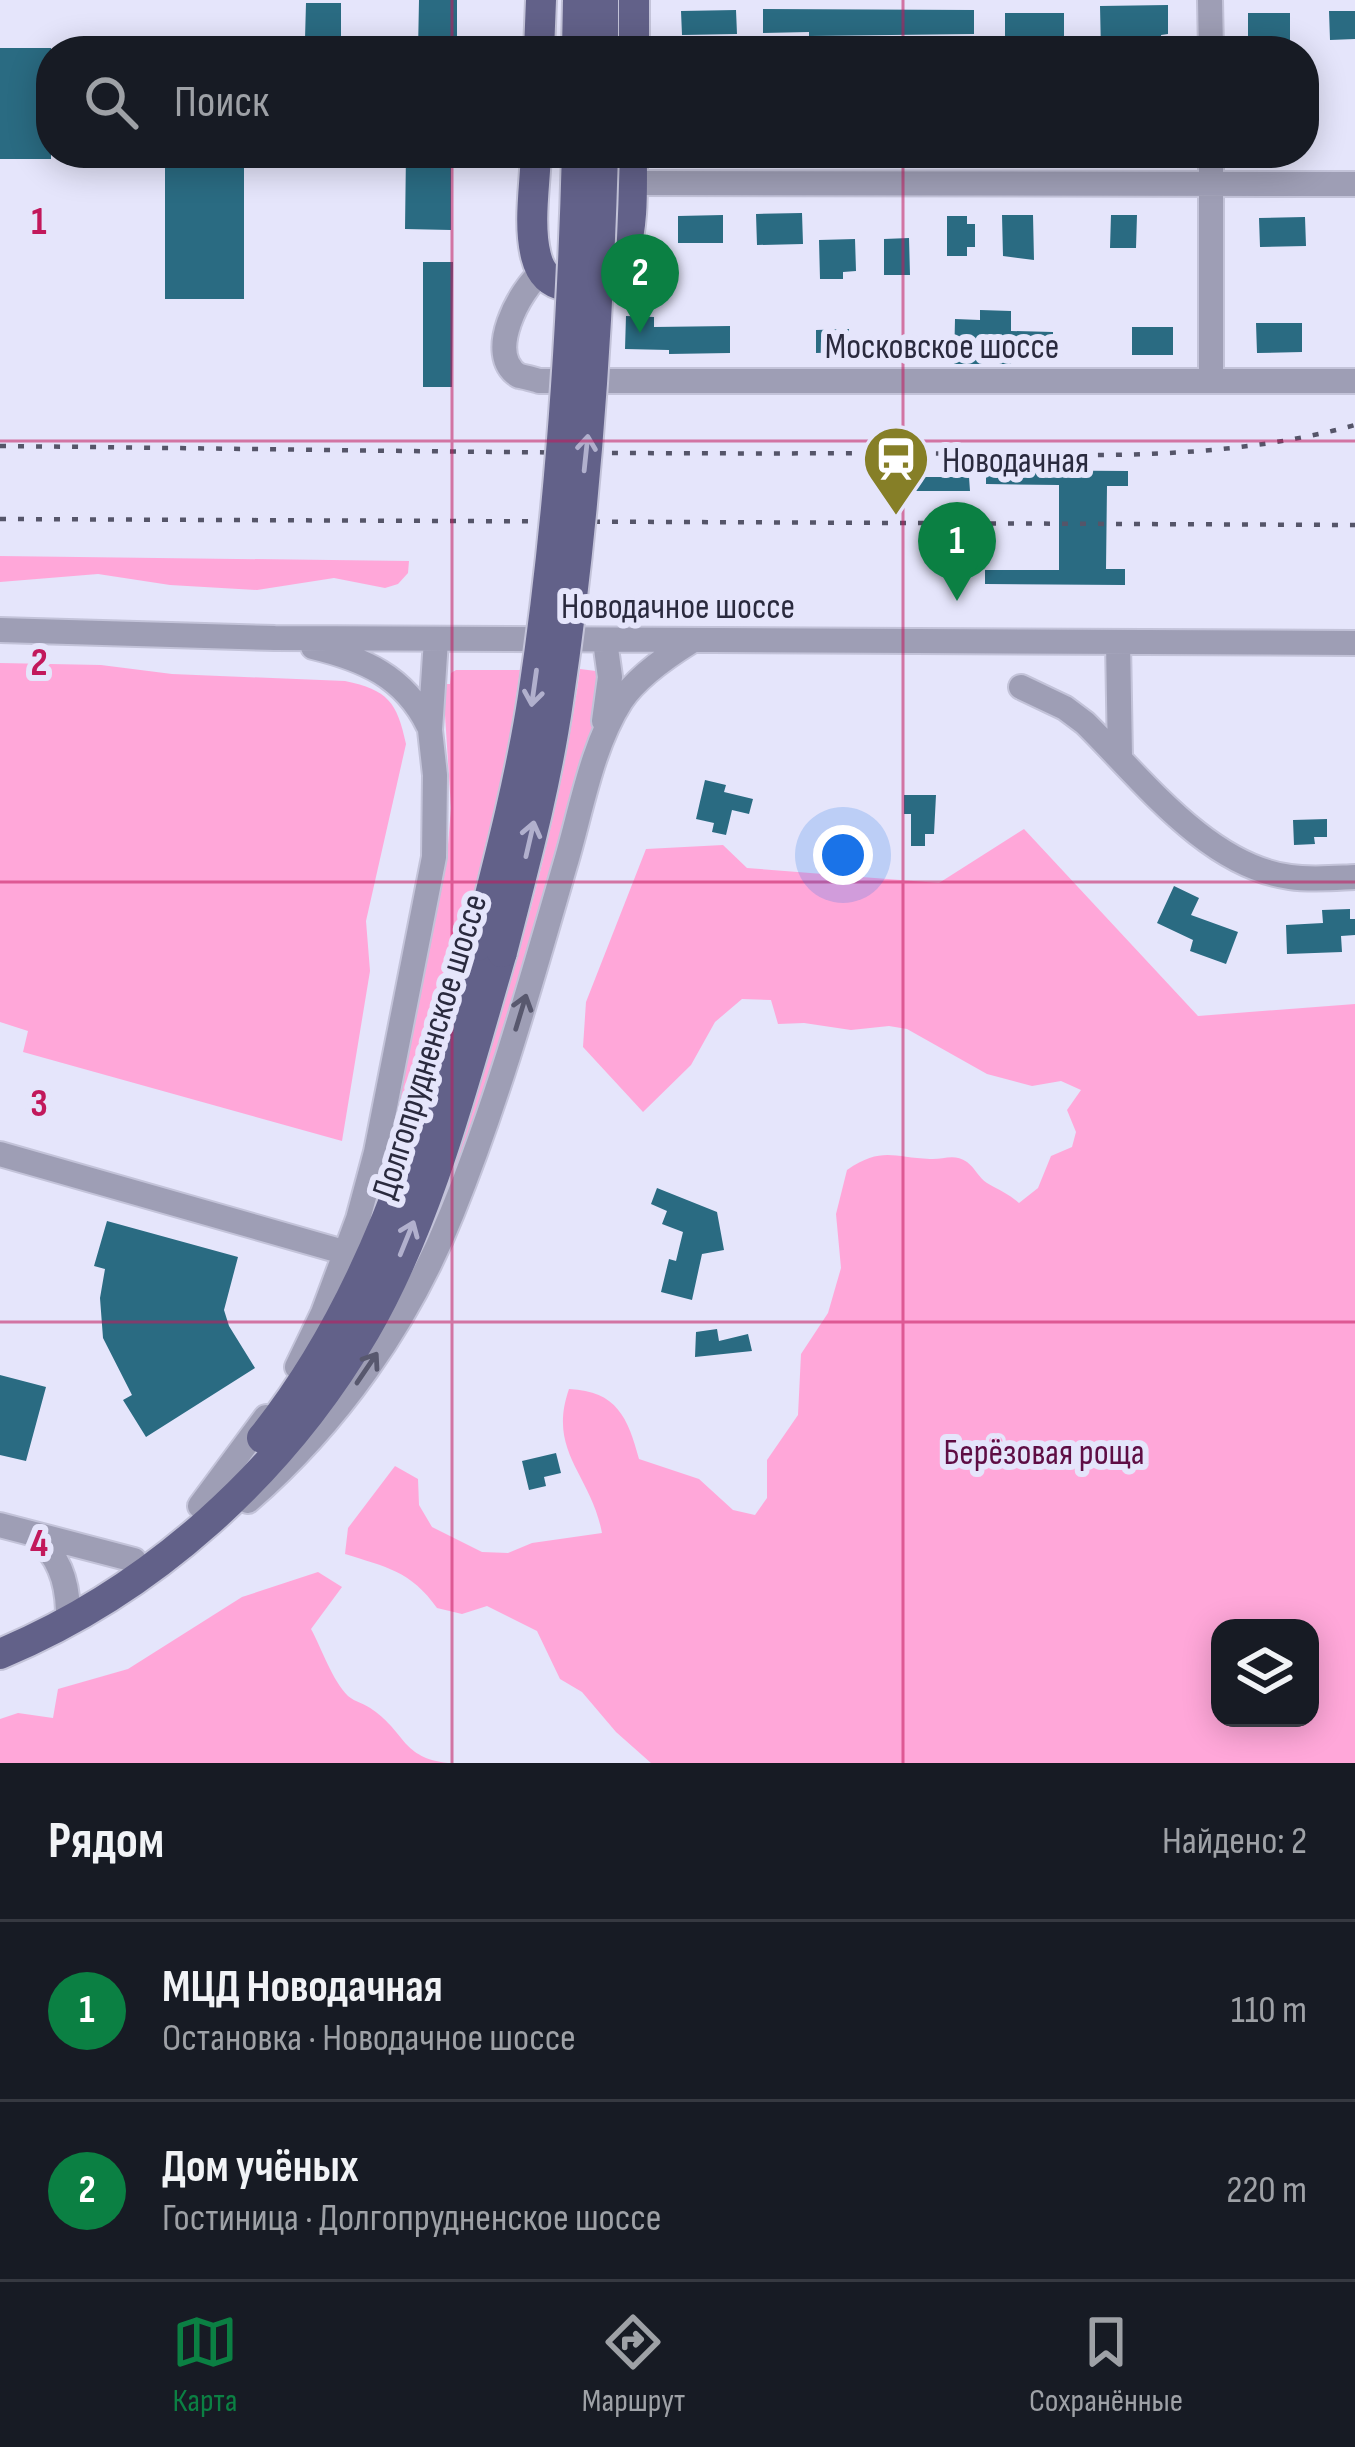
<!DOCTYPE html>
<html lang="ru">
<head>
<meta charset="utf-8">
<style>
  :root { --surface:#171b24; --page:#20242c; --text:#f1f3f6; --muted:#9ea1a6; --line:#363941; --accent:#0b8043 }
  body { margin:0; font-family:"Sofia Sans Condensed",sans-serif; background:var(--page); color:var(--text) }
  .controls { position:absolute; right:36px; bottom:36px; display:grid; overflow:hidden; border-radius:24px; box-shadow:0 6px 30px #0003 }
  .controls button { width:108px; height:108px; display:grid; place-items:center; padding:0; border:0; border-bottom:3px solid var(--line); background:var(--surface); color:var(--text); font:60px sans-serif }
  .you { position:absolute; left:843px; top:855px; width:42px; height:42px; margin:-30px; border:9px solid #fff; border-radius:50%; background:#1a73e8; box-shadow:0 0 0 18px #1a73e833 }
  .badge { display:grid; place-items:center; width:78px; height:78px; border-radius:50%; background:var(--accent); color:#fff; font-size:39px; font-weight:700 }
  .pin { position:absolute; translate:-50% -99px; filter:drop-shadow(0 3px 6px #0008) }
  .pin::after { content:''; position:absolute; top:63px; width:42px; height:36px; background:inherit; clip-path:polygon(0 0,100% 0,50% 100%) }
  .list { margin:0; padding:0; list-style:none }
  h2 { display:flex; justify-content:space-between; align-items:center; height:156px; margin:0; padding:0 48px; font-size:51px }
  h2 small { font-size:39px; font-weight:400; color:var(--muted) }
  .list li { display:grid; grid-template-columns:78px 1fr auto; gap:36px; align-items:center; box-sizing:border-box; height:180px; padding:0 48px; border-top:3px solid var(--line) }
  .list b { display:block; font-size:45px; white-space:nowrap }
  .list p { margin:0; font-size:39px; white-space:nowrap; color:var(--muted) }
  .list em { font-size:39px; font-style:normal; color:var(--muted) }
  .icon { flex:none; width:66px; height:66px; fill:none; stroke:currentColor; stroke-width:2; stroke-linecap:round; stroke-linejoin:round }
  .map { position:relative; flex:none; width:1355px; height:1763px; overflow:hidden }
  .search { position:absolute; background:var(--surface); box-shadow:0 6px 30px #0003; left:36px; right:36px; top:36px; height:132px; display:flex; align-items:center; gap:30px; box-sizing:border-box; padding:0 42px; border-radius:48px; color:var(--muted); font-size:45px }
  .sheet { height:516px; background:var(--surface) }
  nav { display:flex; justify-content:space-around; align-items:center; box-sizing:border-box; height:168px; border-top:3px solid var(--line); background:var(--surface); font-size:33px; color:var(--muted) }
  nav a { display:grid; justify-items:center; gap:6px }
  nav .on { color:var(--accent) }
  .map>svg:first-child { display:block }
  .green { fill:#ffa7d9; fill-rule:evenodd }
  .building { fill:#2a6b82 }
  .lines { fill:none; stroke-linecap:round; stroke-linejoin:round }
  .minor-casing { stroke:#c3c3d9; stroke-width:28 }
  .major-casing { stroke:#c3c3d9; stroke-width:34 }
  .minor { stroke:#9e9eb5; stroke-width:24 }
  .major { stroke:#626189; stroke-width:30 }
  .rail { stroke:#555569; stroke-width:4.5; stroke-dasharray:6 12; stroke-linecap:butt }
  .major-bridge-casing { stroke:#c3c3d9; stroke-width:34; stroke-linecap:butt }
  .major-bridge { stroke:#626189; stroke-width:30 }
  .oneway { stroke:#b1b0cd }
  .oneway2 { stroke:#58586e }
  .grid { fill:none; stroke:#c2185b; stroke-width:3; stroke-opacity:0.55 }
  .labels { text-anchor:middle; stroke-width:12; stroke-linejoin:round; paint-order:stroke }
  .street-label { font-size:36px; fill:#2a2a3e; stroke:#e5e5fb }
  .poi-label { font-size:36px; fill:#2a2a3e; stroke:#e5e5fb; text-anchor:start }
  .park-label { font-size:36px; fill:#5e0d44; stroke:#e5e5fb }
  .grid-label { font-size:39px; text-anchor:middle; font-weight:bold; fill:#c2185b; stroke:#e5e5fb; stroke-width:12; stroke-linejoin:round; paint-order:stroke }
</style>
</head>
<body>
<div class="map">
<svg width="1355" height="1763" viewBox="0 0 1355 1763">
  <rect width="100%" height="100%" fill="#e5e5fb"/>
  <path class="green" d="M0,556L409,561L408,573L398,584L385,588L334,578L257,590L170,585L98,574L0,582Z
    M0,663L101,665L172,674L345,681C388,690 397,702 406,744L366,921L370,971L342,1141L23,1052L28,1031L0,1022Z
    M580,669L596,671L603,704L491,1081L452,1186L447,1184C502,1016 556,844 580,669Z
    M456,670H520C497,844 442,1010 386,1176H382L448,845L451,808L443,684H450L451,673Z
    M1024,829L1198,1016L1355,1004V1763H651L616,1732L582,1692L560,1679L537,1631L487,1606L462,1614L437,1608C411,1571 386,1567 345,1554L348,1528L395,1466L418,1479L419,1505L432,1527L482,1552L508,1553L532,1543L602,1533C591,1474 547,1452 569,1389C617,1391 628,1418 639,1459L699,1479L733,1510L755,1515L767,1498V1460L798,1415L801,1354L828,1313L841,1268L836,1214L847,1170C883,1146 893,1158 930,1159C943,1160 954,1153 967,1162C975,1168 979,1178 987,1183C999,1190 1009,1194 1019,1203L1038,1188L1051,1156L1072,1147L1076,1132L1067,1110L1081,1090L1061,1081L1032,1086L987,1074L907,1029L889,1026L851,1030L804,1023L778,1024L771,1000L742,999L715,1022L691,1065L643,1112L583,1047L586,1002L646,849L723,845L747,868L939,883ZM1220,1628H1310V1718H1220Z
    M318,1572L342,1587L311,1629C322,1649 332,1680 348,1696C355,1702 366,1704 373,1710C405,1732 402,1758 448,1763H0V1719L18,1713L53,1718L58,1689L128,1669L242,1597Z"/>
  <path class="building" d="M419,0H457V51H418Z
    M306,3H341V40L305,39Z
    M1168,5V34L1161,35L1162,51H1101L1100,6Z
    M763,9L974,10V34L809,36V32L763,33Z
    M736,10L737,34L682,35L681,11Z
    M1329,11H1355V39L1330,40Z
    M1005,13H1064V38H1005Z
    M1248,13H1290V42H1248Z
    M0,48H51V159H0Z
    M165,153H244V299H165Z
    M406,153H451V230L405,229Z
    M802,213L803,244L757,245L756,214Z
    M723,215V243H678V216Z
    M1002,215H1033L1034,260L1003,256Z
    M1111,215H1137L1136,248H1110Z
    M947,216H967V224H975V247H967V256H947Z
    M1305,217L1306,246L1260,247L1259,218Z
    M909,238L910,275H884V239Z
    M855,239L856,271L843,272V279H820L819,240Z
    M423,262H453L452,387H423Z
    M980,310L1011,311V331L1053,332V354H1012L1011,364H954L955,319L980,320Z
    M626,316L654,317V327L730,326V353L669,354V350L625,349Z
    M1256,323H1302V352L1257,353Z
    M1132,327H1173V355H1132Z
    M849,329V352L816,353V330Z
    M986,470L1128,471V486H1107L1106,569H1125V585L985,584V570H1059V485L986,484Z
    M911,477H969L970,491H911Z
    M705,780L726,785L724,792L753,799L749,814L732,810L726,835L712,832L714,823L696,819Z
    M904,795H936L934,834H925V846H911V814H904Z
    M1327,819V837H1314L1315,844L1294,845L1293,820Z
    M1174,886L1199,898L1191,915L1238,932L1226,964L1190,951L1193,940L1157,923Z
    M1350,909V919H1355V935L1341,936L1342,952L1287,954L1286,925L1323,923L1322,910Z
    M657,1188L717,1212L724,1250L702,1254L692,1300L661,1292L669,1259L676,1261L683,1232L662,1224L667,1211L651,1204Z
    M107,1221L238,1257L224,1310L229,1326L255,1368L146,1437L123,1400L132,1395L103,1338L100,1298L105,1269L94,1266Z
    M717,1329L719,1341L748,1334L752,1351L695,1357L696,1332Z
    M0,1375L46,1387L26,1461L0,1455Z
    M556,1453L561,1473L544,1477L546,1486L529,1490L522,1461Z"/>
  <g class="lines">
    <g class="minor-casing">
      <path id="minor" d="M1210,0L1211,51
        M1211,153V381
        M631,183L1355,184
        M542,272C520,289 484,355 519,376C521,376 537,380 539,381H1355
        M0,630L275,638L1355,643
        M1118,642L1120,757
        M313,647C363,659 404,676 428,725
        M1021,687L1065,708L1085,723C1141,778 1207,866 1290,877C1311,880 1333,878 1355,877
        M604,721L610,677L605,641
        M0,1154L347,1253
        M297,1367L323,1313L358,1219L376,1152L434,857L435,775L430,730L436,640
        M248,1501C337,1424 408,1323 452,1213C498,1100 531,982 565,865C581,812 591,748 621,701C637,677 666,657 690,642
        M200,1506L266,1417
        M0,1525L134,1560
        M35,1535C58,1556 67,1579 68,1610"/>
    </g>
    <g class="major-casing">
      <path id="major" d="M603,0V51
        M539,51L541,0
        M577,51L578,0
        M634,51V0
        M536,153C535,185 528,224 536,256C540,272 549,283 566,286C641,300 631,202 632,153
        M262,1438C377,1295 425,1118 477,946
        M0,1654C151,1591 282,1473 365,1331C430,1219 465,1077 502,952"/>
    </g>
    <use href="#minor" class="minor"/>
    <use href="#major" class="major"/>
    <path class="rail" d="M0,446C295,449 589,455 884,453C1039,453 1204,467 1355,425
      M0,519L1355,525"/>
    <g class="major-bridge-casing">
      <path id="major-bridge" d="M477,946C498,864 520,781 533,697C560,518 572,335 577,153
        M502,952C523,870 546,786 558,702C585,520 598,336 603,153"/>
    </g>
    <use href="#major-bridge" class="major-bridge"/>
  </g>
  <defs><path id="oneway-shaft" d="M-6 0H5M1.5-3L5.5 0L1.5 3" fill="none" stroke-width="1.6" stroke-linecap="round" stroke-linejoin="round" transform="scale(3)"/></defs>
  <g class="oneway">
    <use href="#oneway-shaft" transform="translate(586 453) rotate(-84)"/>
    <use href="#oneway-shaft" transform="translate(534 688) rotate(98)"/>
    <use href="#oneway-shaft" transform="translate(530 839) rotate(-77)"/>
    <use href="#oneway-shaft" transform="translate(407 1238) rotate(-68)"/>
  </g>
  <g class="oneway2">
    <use href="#oneway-shaft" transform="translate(521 1012) rotate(-73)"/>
    <use href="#oneway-shaft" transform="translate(367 1368) rotate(-56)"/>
  </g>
  <path class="grid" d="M452,0V51M903,0V51M452,153V1763M903,153V1763M0,441H1355M0,882H1355M0,1322H1355"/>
  <defs>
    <g id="station-pin" transform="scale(3.45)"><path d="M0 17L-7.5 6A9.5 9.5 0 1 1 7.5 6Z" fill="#867f27" stroke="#e5e5fb"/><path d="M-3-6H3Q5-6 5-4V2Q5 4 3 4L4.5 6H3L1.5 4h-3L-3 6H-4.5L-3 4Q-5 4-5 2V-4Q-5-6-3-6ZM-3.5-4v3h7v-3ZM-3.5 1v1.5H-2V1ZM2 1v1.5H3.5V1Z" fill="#fff"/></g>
  </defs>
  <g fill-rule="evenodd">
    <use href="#station-pin" x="896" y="459"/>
  </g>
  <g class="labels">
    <g class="street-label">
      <text x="942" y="358">Московское шоссе</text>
      <text x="678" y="618">Новодачное шоссе</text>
      <text transform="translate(428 1046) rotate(-73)" y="13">Долгопрудненское шоссе</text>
    </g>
    <g class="poi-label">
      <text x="942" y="472">Новодачная</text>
    </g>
    <g class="park-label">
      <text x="1044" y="1464">Берёзовая роща</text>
    </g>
  </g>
  <g class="grid-label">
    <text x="39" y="234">1</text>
    <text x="39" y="675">2</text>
    <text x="39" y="1116">3</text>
    <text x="39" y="1556">4</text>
  </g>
</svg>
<div class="controls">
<button><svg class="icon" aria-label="layers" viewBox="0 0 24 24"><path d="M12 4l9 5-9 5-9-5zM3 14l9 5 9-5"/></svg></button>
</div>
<div class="you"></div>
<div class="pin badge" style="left:957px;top:601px">1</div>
<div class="pin badge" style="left:640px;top:333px">2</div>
<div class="search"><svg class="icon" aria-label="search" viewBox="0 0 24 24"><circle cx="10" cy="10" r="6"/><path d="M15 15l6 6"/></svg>Поиск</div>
</div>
<section class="sheet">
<h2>Рядом<small>Найдено: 2</small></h2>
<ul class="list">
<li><span class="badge">1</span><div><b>МЦД Новодачная</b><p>Остановка · Новодачное шоссе</p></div><em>110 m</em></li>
<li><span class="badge">2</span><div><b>Дом учёных</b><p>Гостиница · Долгопрудненское шоссе</p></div><em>220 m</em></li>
</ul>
</section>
<nav>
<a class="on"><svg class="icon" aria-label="map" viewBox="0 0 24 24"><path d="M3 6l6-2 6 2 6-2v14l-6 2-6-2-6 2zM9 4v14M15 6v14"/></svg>Карта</a>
<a><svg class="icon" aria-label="directions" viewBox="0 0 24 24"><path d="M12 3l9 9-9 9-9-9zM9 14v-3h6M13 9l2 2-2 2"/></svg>Маршрут</a>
<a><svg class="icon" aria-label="saved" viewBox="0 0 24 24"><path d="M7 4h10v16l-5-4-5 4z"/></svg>Сохранённые</a>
</nav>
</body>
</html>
